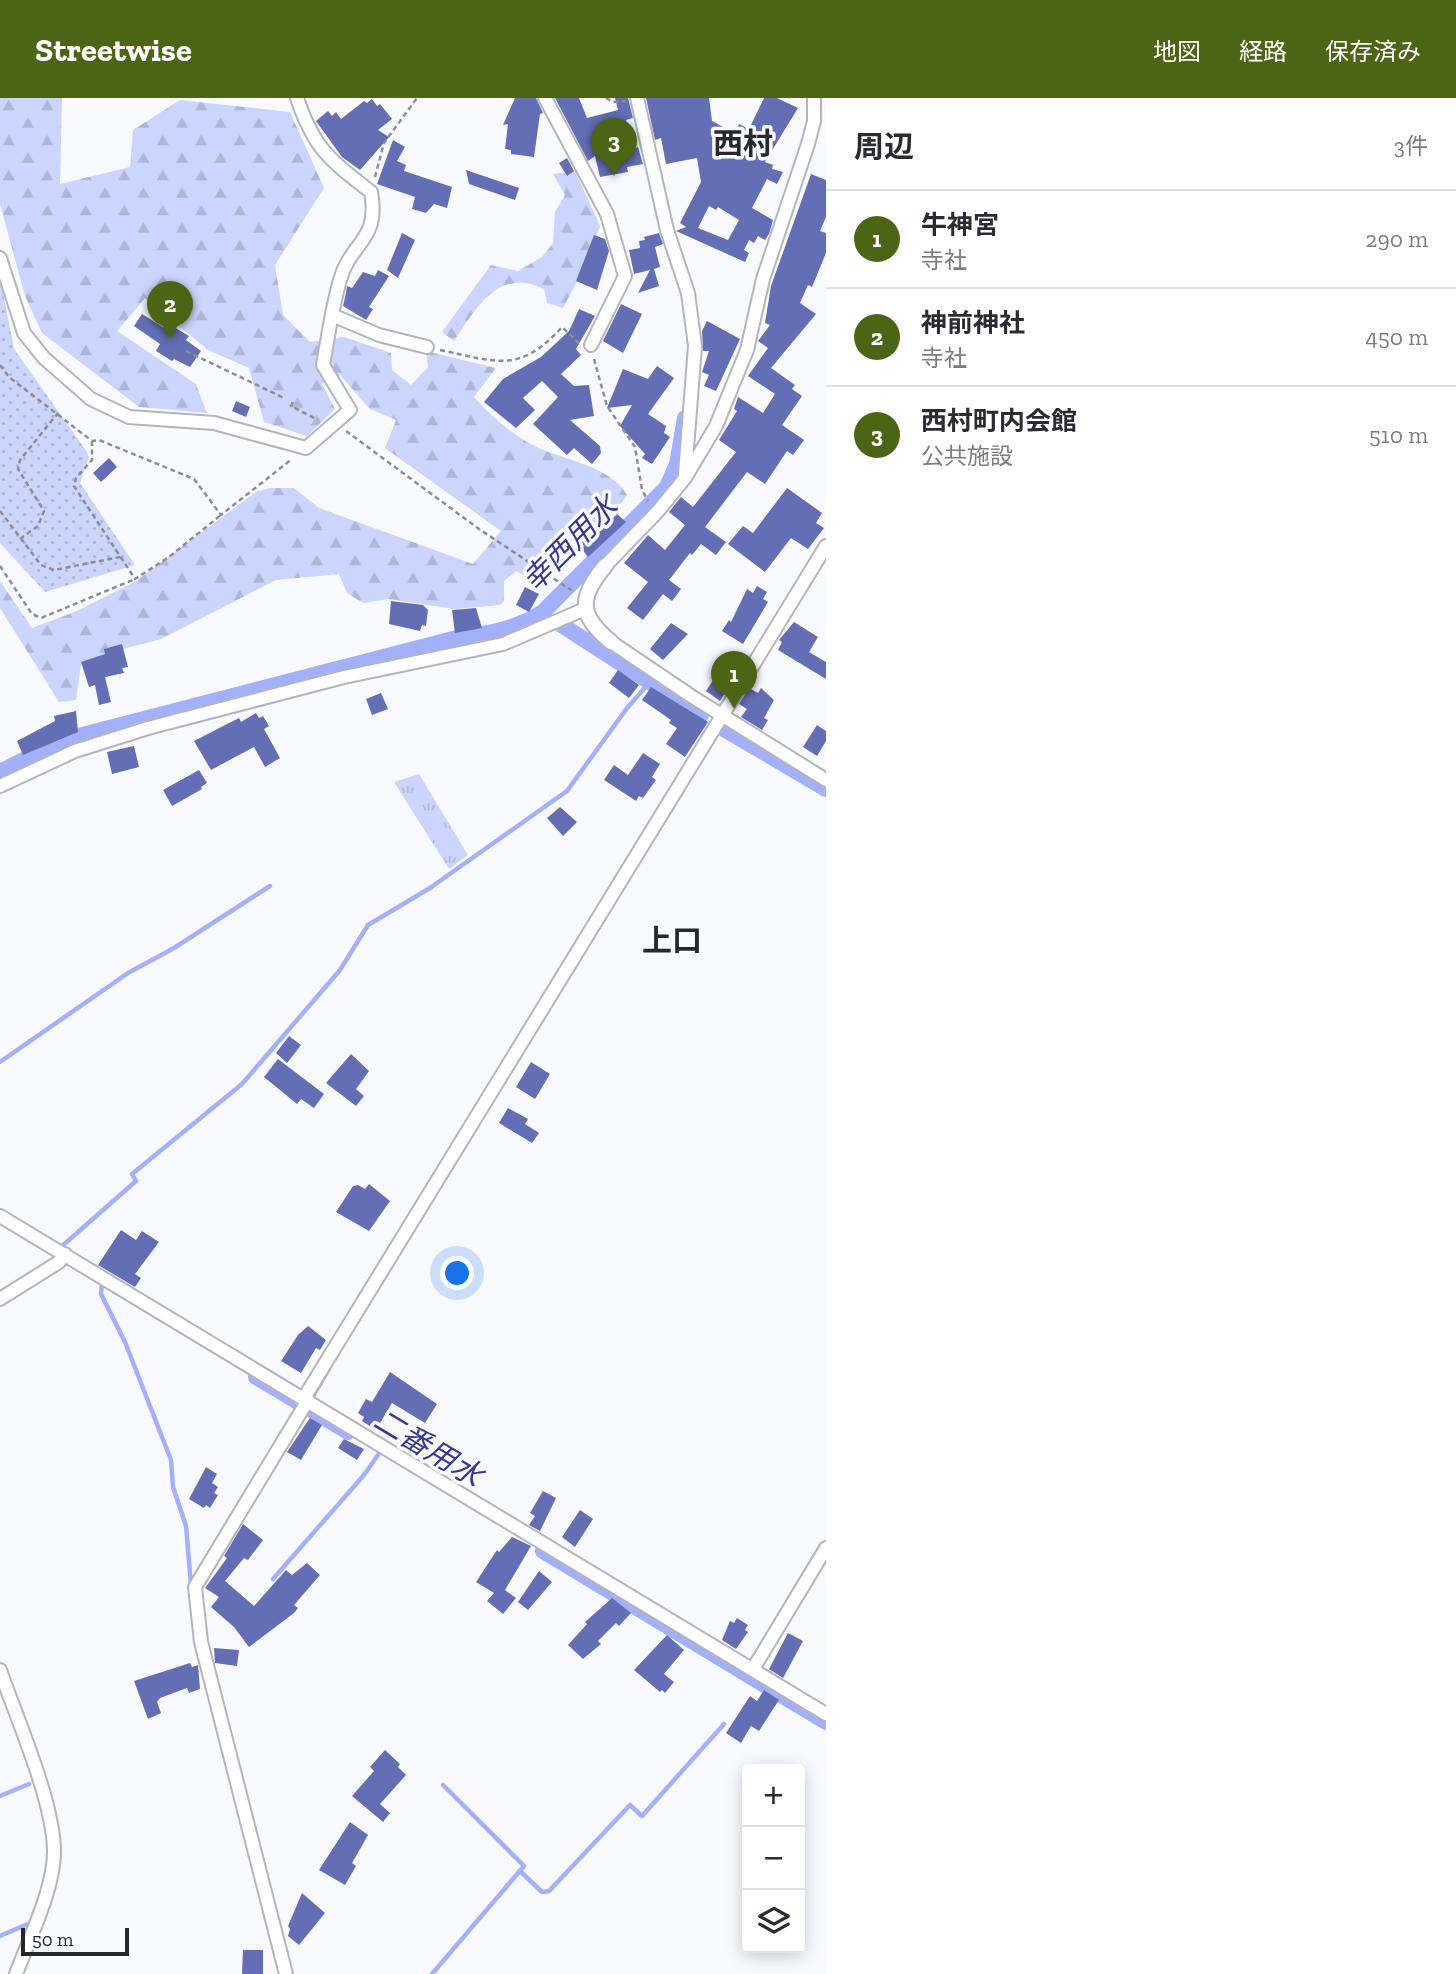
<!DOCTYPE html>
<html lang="ja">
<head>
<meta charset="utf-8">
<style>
  :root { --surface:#fff; --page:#f2f2f3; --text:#2b2b33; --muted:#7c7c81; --line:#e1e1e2; --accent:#4c6514 }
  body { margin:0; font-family:"Zilla Slab","Noto Sans JP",serif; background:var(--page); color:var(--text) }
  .controls { position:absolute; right:21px; bottom:21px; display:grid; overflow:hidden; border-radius:7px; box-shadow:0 4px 18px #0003 }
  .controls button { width:63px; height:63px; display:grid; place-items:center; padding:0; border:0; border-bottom:2px solid var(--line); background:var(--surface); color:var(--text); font:35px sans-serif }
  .scale { position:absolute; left:21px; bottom:18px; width:108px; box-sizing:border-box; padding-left:7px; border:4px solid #27272a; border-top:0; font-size:19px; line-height:24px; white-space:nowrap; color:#27272a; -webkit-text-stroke:5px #f9faff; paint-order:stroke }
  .you { position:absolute; left:458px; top:1176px; width:24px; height:24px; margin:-18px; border:5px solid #fff; border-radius:50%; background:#1a73e8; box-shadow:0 0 0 10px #1a73e833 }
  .badge { display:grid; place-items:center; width:46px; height:46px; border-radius:50%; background:var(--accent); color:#fff; font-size:23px; font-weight:700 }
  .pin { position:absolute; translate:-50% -58px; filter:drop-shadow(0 2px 4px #0008) }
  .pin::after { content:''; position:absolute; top:37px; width:24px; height:21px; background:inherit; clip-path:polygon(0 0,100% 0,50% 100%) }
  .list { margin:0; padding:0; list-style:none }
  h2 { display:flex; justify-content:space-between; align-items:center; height:91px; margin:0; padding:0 28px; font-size:30px }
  h2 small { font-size:23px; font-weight:400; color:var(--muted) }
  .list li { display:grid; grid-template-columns:46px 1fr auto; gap:21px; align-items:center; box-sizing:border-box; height:98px; padding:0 28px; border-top:2px solid var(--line) }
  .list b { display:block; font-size:26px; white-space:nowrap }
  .list p { margin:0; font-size:23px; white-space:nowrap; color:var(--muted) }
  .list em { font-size:23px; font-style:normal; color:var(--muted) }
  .icon { flex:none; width:38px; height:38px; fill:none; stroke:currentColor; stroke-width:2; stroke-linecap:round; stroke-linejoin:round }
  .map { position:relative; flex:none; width:826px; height:1876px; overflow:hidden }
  header { display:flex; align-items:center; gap:42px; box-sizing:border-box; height:98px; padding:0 35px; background:var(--accent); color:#fff }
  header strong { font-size:33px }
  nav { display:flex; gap:38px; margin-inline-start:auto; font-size:24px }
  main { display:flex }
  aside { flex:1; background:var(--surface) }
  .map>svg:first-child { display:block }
  .grass { fill:url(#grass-tufts) }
  .forest { fill:url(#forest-firs) }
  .park { fill:url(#park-dots) }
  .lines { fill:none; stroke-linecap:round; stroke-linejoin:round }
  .stream { stroke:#a3b1fd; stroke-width:4.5 }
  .canal { stroke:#a3b1fd; stroke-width:16 }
  .building { fill:#636eb4; fill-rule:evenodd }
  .minor-casing { stroke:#b4b5bb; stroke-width:16 }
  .tertiary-casing { stroke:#b4b5bb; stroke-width:18 }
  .path { stroke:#8e8e92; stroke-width:2.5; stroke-dasharray:5 3.5; stroke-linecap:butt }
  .minor { stroke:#fff; stroke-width:12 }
  .tertiary { stroke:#fff; stroke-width:14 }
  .labels { text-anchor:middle; stroke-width:7; stroke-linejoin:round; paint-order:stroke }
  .neighbourhood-label { font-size:30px; font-weight:bold; fill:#28292e; stroke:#f9faff }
  .water-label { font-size:30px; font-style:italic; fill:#353a90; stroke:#f9faff }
</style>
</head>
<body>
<header>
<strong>Streetwise</strong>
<nav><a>地図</a><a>経路</a><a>保存済み</a></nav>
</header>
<main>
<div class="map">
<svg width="826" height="1876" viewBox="0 0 826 1876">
  <defs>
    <pattern id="grass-tufts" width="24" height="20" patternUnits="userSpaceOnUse" patternTransform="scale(1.75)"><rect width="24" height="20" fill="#ccd5fd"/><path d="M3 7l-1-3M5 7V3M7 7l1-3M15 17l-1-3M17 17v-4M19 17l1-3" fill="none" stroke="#afb7d9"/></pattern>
    <pattern id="forest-firs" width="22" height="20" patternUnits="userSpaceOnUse" patternTransform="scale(1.75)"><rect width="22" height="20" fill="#ccd5fd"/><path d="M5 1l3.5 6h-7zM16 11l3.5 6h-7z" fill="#afb7d9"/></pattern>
    <pattern id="park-dots" width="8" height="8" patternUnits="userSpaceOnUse" patternTransform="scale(1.75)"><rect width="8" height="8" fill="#ccd5fd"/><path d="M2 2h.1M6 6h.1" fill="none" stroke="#afb7d9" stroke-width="1.8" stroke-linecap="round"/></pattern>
  </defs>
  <rect width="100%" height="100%" fill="#f9faff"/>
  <path class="grass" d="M419,676L468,757L449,771L394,684Z"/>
  <path class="forest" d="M0,0H62L60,86L130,69L133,32L180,2L290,14L324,90L275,167L283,217L310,244L344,239L391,255L392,272L411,287L428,269L426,253L496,270L474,299C489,316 507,332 527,344C557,362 609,365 627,397C615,417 588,438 568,450C556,457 542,458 533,468L547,482L542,487L516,473L504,483V503L500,507L454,511L389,501L363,505L347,495L339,476L276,482L161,541L108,555L81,567L76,602L59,604L0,510V483L32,530L77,513L136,483L256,394L270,390H294L319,410L473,466L501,433L385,350L396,322L370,311L340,277L322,286L335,311L307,338L264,324L249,270L208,252L145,200L117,233L196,286L207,315L139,309L42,235L25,198L0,106Z
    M575,73L600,128L581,176L563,210L547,205L544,191C497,169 477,210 454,243L442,234L491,167L518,173L542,159L553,145L555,114L565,97L553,76Z"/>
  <path class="park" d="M0,179L14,251L85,351L89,359L80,385L135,467L45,494L0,445Z"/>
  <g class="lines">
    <path class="stream" d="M0,964L128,875L174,850L270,788
      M61,1149L136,1083L132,1076L242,986L340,872L368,827L430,790L567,693L627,610L650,584
      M102,1185L101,1196L125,1244L171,1362L173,1389L186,1428L195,1534
      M313,1298L330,1269
      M273,1481L364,1377L380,1354
      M0,1698L29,1686
      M521,1774L542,1794L549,1793L630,1707L642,1718L724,1626
      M0,1838L28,1826
      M432,1876L524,1768L443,1687"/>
    <path class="canal" d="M557,524L701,617
      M719,628L826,691
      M0,674L63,642L457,540C489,535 515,532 543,514L667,389L677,366L685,320
      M256,1279L348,1334
      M543,1453L826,1624"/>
  </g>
  <path class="building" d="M515,0H536L543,15L540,16L534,59L511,56V52L505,51L508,26L503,27Z
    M555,0H579L587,20L618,12L615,0H628L633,20L626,22L632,51L638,49L643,66L627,69L628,74L600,79L595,58L588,63Z
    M646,0H709L712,23L735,35L739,26L749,31L764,0H777L798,10L765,64L773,67L772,71L783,74L777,86L767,81L752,110L773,122L769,136L765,142L758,138L754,145L749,142L744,152L749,155L745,164L676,133L686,129L680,125L701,84L697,60L666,66L661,40L655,42ZM709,108L716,112L718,109L739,122L728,142L698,130Z
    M372,1L377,8L380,6L392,21L378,32L389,39L360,72L342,59L316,23L328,13L332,18L336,14L341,21L364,3L367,5Z
    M393,42L405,49L397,63L406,67L404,73L452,89L447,110L434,106L426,115L412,111L415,99L377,86Z
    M567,60L574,73L567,78L559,65Z
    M466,72L519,90L515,102L469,86Z
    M811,76L826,82V119L820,133L826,135V155L812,189L808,187L800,205L816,216L771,270L795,287L792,291L802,298L782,327L804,342L793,357L787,353L765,386L747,374L705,429L726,444L716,457L701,446L692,457L690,455L669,482L681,491L672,503L663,496L643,522L627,510L648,484L624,465L648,437L665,452L685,427L669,414L681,399L693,409L736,354L719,342L737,313L734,311L738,299L763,315L775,296L748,278L768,250L758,243L770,227L765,225L771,188Z
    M402,135L415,142L398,180L387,172Z
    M659,135L663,146L655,149L660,169L654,171L659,188L638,195L650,172L634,176L629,152L640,150L639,143L645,142L644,139Z
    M594,137L605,141L609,153L597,192L576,183Z
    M378,172L389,178L369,209L373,211L366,222L343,208L346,195L347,188L352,190L363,174L375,178Z
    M621,206L642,216L623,255L603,243Z
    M579,211L595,218L576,251L581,257L561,276L574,288L589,287L594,318L570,322L600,348L601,355L592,366L574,350L567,357L533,326L558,299L542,283L523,300L535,312L516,330L484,304L503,281L541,259L569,233Z
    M142,216L169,233L172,228L189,238L186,242L201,253L190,269L174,261L172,263L156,253L160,246L134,228Z
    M707,223L740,241L716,293L704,288L709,277L702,274L709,253H703L702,233Z
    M657,268L674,280L648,316L666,328L664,335L670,339L652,366L642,360L645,356L620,328L632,307L607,310L623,271L648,281Z
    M236,303L250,309L246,319L232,313Z
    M109,360L117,369L101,384L93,375Z
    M787,390L822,415L816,425L824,430L808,451L791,440L765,474L728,446L743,428L753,435Z
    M617,416L626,424L588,459L578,446L593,432L597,436Z
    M757,488L767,494L763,501L768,504L743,546L722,533L729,522L731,524L747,491L753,495Z
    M525,489L539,496L529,514L516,507Z
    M391,503L423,507L428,512L426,528L422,527L420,533L389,526Z
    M476,510L482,530L455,535L452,512Z
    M794,524L818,539L809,554L826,564V581L778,552L782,544L779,542Z
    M671,525L688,536L663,562L650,551Z
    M122,546L128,569L122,570L124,575L105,579L111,604L99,607L95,587L89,589L81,564L105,556L104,551Z
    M727,561L740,570L720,603L706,593Z
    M618,572L639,587L629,600L609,585Z
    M651,589L708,624L685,659L666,646L677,630L669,625L671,622L642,602Z
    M749,590L758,595L761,590L774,602L764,620L768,622L762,632L741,619L747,611L739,606Z
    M381,595L388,611L372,617L366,601Z
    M76,613L78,634L23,657L17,643L55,623L54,618Z
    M256,615L259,620L263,618L269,628L264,631L280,660L265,669L254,649L211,672L194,643L239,620L241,624Z
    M817,627L826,633V643L817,658L803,649Z
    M134,648L139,669L112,676L107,654Z
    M643,655L660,666L652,679L656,682L643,700L639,698L636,703L604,682L614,667L628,677Z
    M199,672L207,685L201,689L202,691L172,708L163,692Z
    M560,709L577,724L563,738L547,720Z
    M289,938L301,947L287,965L276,955Z
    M351,956L369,973L356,991L364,998L356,1008L326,985Z
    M278,961L324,996L314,1010L301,1001L297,1006L264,979Z
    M531,964L550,976L535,1001L516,989Z
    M508,1010L528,1021L525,1026L539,1035L532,1045L499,1025Z
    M369,1086L390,1103L369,1133L336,1114L353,1088L358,1087L365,1091Z
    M121,1132L136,1142L142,1133L159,1144L135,1176L141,1180L135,1189L98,1167Z
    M308,1228L326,1242L320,1252L316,1250L301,1275L281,1263L298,1237Z
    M390,1274L437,1306L425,1325L392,1305L376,1332L362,1323L364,1319L358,1315L366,1301L372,1304Z
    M310,1320L322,1327L301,1362L287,1354Z
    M344,1341L364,1351L357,1362L338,1350Z
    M206,1369L217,1376L212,1385L218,1389L214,1395L218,1397L210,1410L206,1407L204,1410L189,1401Z
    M543,1393L556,1400L540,1433L529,1427L535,1418L530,1415Z
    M580,1412L593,1421L575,1449L562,1439Z
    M243,1426L263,1442L248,1462L244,1460L225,1483L254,1508L286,1472L292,1477L307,1465L320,1477L294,1507L298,1510L294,1515L249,1549L234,1529L211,1509L219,1499L205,1490L227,1460L224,1458Z
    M512,1439L531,1448L505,1492L516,1500L503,1516L487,1503L494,1495L476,1484L497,1452L499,1454Z
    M539,1473L552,1484L528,1512L518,1504Z
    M612,1500L631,1515L619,1528L616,1525L598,1543L601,1546L583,1561L568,1547L587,1526L585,1524Z
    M737,1520L748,1527L745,1532L748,1534L736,1551L722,1542L730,1523L734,1525Z
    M788,1535L803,1543L783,1580L769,1571Z
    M667,1537L684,1552L664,1576L674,1584L665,1595L662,1592L660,1594L634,1572Z
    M214,1550L239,1552L237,1568L215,1565Z
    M190,1565L192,1569L198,1567L200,1591L189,1595L187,1590L160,1600L157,1604L161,1615L148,1621L134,1583Z
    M764,1592L779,1602L759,1633L751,1628L741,1645L726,1635L750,1598L757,1603Z
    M385,1652L400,1666L398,1669L406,1677L380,1706L390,1715L383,1724L352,1698L374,1673L370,1669Z
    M350,1724L368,1737L352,1765L356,1768L345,1787L319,1772Z
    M302,1795L325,1815L299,1847L288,1838L290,1831L288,1828Z
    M243,1852H263V1876H242Z"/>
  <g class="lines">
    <g class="minor-casing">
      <path id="minor" d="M545,0L607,116L625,178L591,247
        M637,0L667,132L688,195L695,248L685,376
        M0,160L24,235L44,260L91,301L129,319L214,325L306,350L350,312L323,267C328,239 332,210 340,182C351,143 380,143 371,94C330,62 314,51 297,0
        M332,217L379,237L427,249
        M605,468L658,413L685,380L716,328L747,252L763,181L808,46L814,23V0
        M611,544L691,598L826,682
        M0,688L75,653L148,630L344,579L503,546L585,511
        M0,1118L826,1616
        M0,1201L59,1164L65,1156
        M304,1300L826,448
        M753,1571L826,1450
        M0,1572C17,1621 53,1702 54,1752C55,1789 29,1841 16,1876
        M286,1876L201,1544L195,1489L308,1302"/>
    </g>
    <g class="tertiary-casing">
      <path id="tertiary" d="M605,468C578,500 579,518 611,544"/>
    </g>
    <path class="path" d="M606,0L613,4L626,3
      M375,79L384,45L417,0
      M440,252C495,263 519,277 562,229L579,245
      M186,253L284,300
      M594,261L607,308L635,349L642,392L648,403
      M0,267L9,279L92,343L99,342L194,381L221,417L292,361
      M293,304L291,308L318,322
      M346,333L479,431L574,494
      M92,343V362L76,380L74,388L135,481L169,459L221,417
      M0,413L41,467L54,472L120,459
      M20,441L38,428L44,413L18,371L20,362L58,315
      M0,468L32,516L41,520L135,481"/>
    <use href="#minor" class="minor"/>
    <use href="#tertiary" class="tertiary"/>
  </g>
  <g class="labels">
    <g class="neighbourhood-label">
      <text x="743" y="56">西村</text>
      <text x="672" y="853">上口</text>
    </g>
    <g class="water-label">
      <text transform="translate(570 446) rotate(-45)" y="10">幸西用水</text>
      <text transform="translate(428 1350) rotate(31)" y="10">二番用水</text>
    </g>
  </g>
</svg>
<div class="controls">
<button>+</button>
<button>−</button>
<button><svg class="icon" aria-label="layers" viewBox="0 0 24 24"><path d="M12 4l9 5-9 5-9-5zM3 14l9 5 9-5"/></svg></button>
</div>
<div class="scale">50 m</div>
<div class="you"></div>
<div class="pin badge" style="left:734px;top:611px">1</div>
<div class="pin badge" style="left:170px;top:241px">2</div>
<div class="pin badge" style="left:614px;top:78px">3</div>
</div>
<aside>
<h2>周辺<small>3件</small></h2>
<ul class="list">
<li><span class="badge">1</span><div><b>牛神宮</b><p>寺社</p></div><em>290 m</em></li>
<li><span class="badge">2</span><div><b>神前神社</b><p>寺社</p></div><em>450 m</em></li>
<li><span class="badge">3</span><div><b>西村町内会館</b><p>公共施設</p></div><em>510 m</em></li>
</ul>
</aside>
</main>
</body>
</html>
